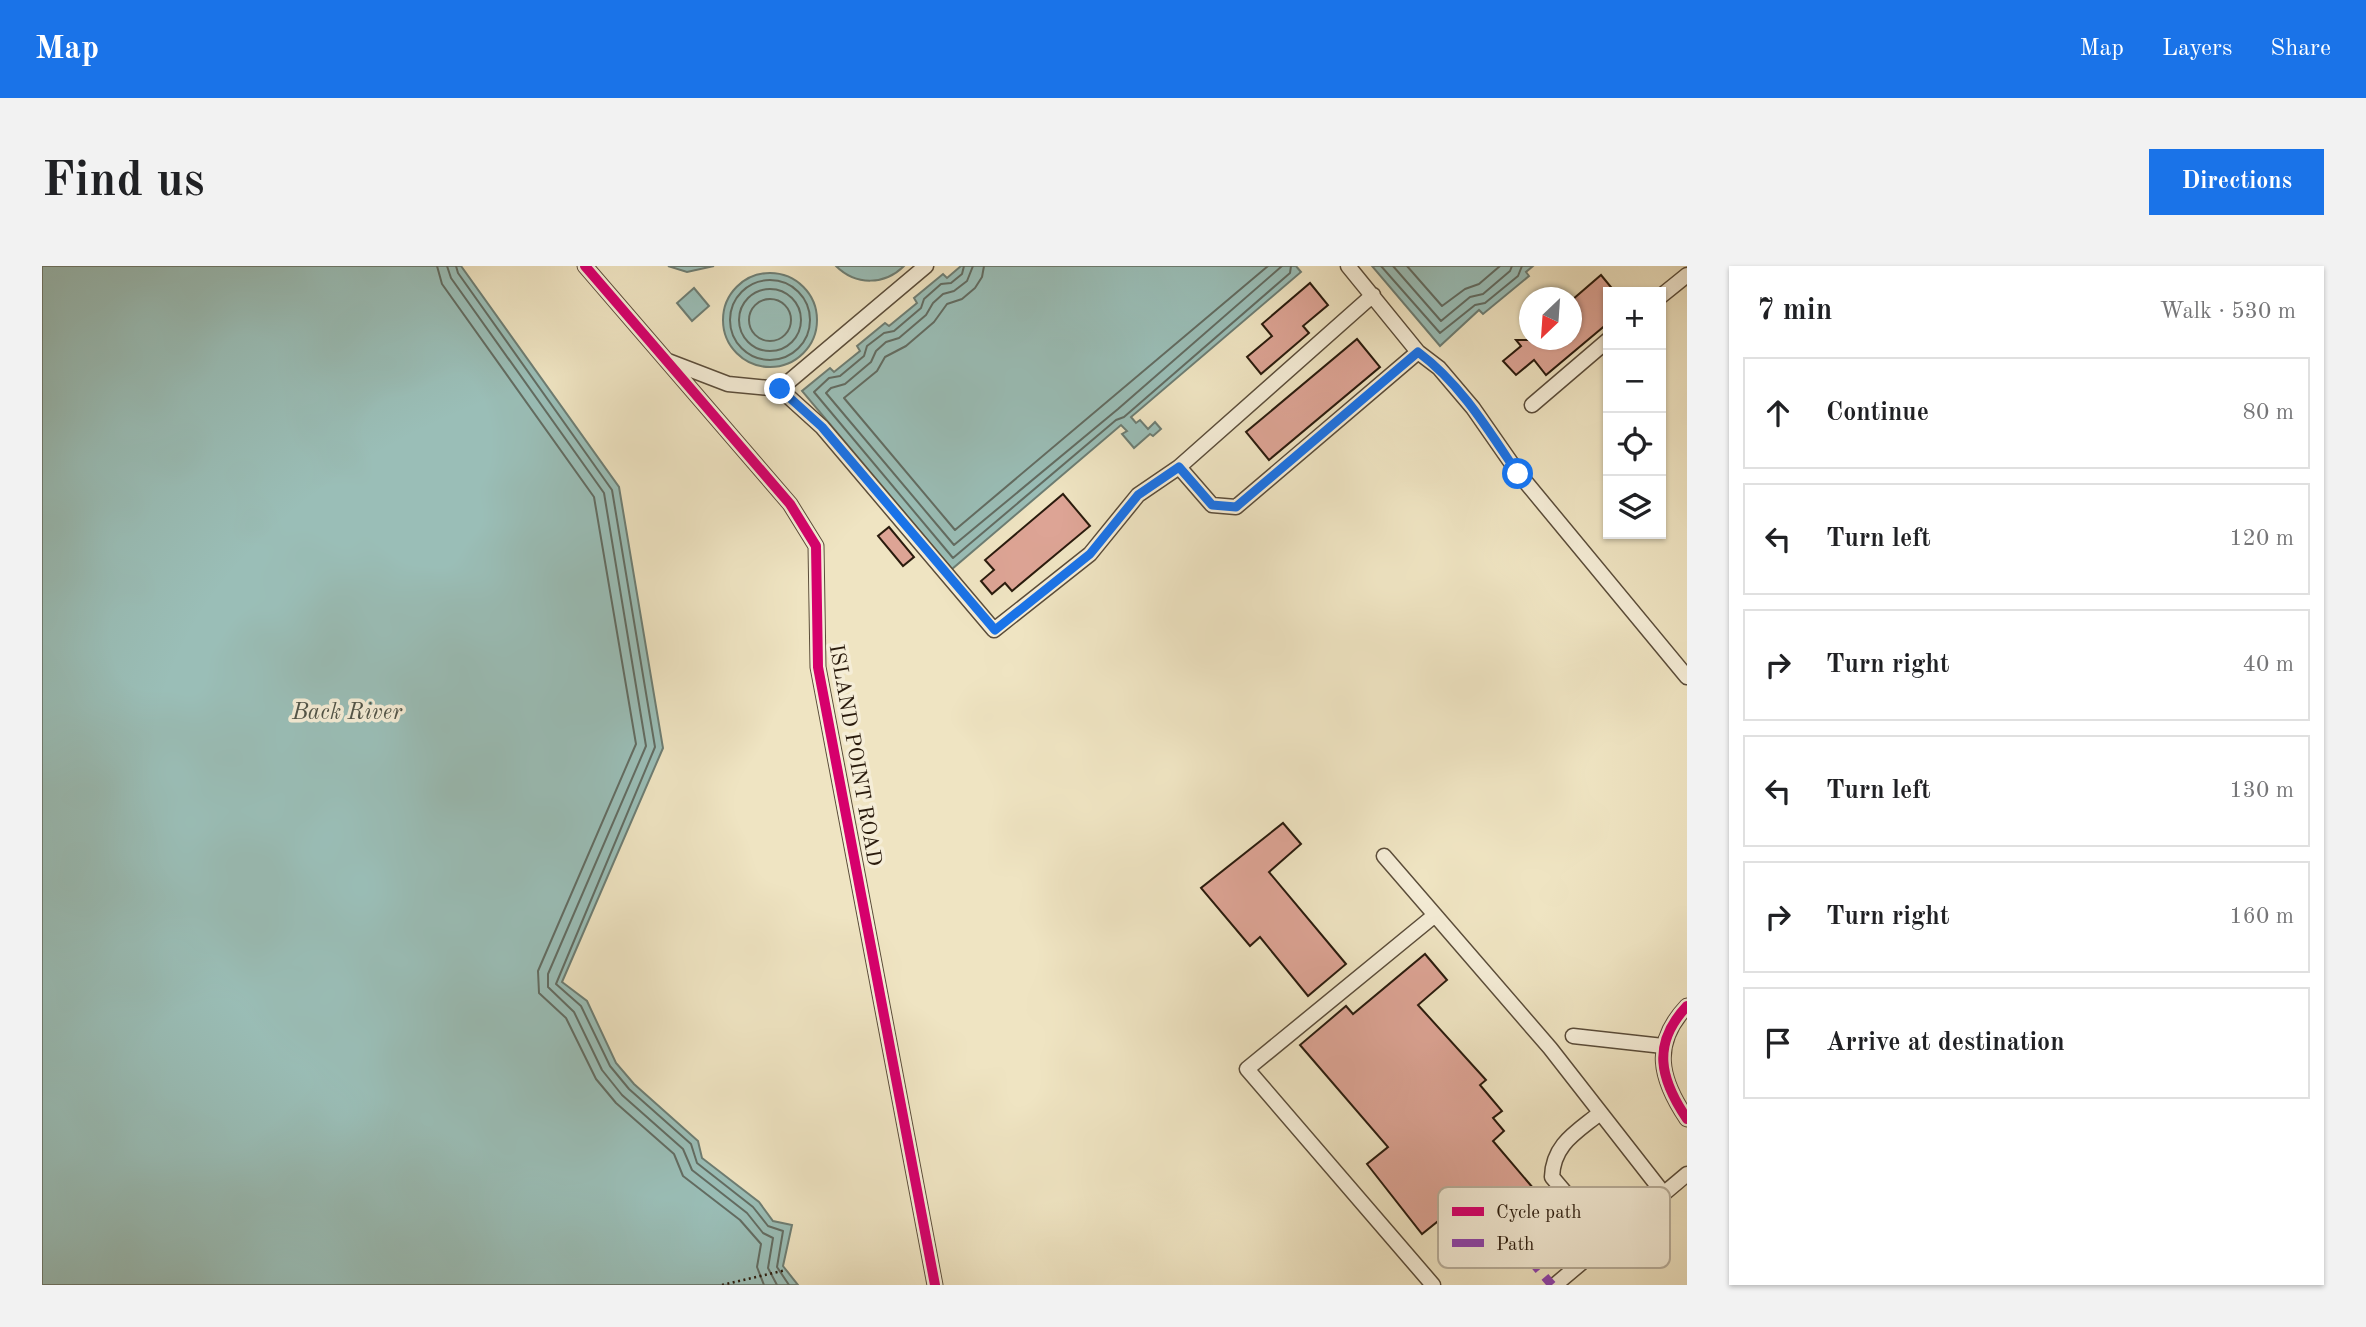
<!DOCTYPE html>
<html lang="en">
<head>
<meta charset="utf-8">
<style>
  :root { --surface:#fff; --page:#f2f2f2; --text:#202124; --muted:#757577; --line:#e0e0e0; --accent:#1a73e8 }
  body { margin:0; font-family:"Old Standard TT",serif; background:var(--page); color:var(--text) }
  .controls { position:absolute; right:21px; top:21px; display:grid; overflow:hidden; border-radius:0px; box-shadow:0 2px 5px #0004 }
  .controls button { width:63px; height:63px; display:grid; place-items:center; padding:0; border:0; border-bottom:2px solid var(--line); background:var(--surface); color:var(--text); font:35px sans-serif }
  .compass { position:absolute; left:1477px; top:21px; width:63px; height:63px; border-radius:50%; background:var(--surface); box-shadow:0 2px 5px #0004; rotate:205deg }
  .stop { position:absolute; width:21px; height:21px; margin:-16px; border:5px solid #1a73e8; border-radius:50%; background:#fff }
  .stop.end { background:#1a73e8; border-color:#fff; box-shadow:0 2px 7px #0008 }
  .list { margin:0; padding:0; list-style:none }
  h2 { display:flex; justify-content:space-between; align-items:center; height:91px; margin:0; padding:0 28px; font-size:30px }
  h2 small { font-size:23px; font-weight:400; color:var(--muted) }
  .list li { display:grid; grid-template-columns:46px 1fr auto; gap:21px; align-items:center; box-sizing:border-box; height:112px; margin:0 14px 14px; padding:0 14px; border:2px solid var(--line); border-radius:0px }
  .list b { display:block; font-size:26px; white-space:nowrap }
  .list em { font-size:23px; font-style:normal; color:var(--muted) }
  .icon { flex:none; width:38px; height:38px; fill:none; stroke:currentColor; stroke-width:2; stroke-linecap:round; stroke-linejoin:round }
  .map { position:relative; flex:none; width:1645px; height:1019px; overflow:hidden; border-radius:0px }
  header { display:flex; align-items:center; gap:42px; box-sizing:border-box; height:98px; padding:0 35px; background:var(--accent); color:#fff }
  header strong { font-size:33px }
  nav { display:flex; gap:38px; margin-inline-start:auto; font-size:24px }
  .intro { display:flex; align-items:center; justify-content:space-between; box-sizing:border-box; height:168px; padding:0 42px }
  h1 { margin:0; font-size:49px }
  .button { padding:18px 32px; border-radius:0px; background:var(--accent); color:#fff; font-size:24px; font-weight:700 }
  main { display:flex; gap:42px; padding:0 42px }
  aside { flex:1; background:var(--surface); border-radius:0px; box-shadow:0 2px 5px #0004 }
  .map>svg:first-child { display:block }
  .water { fill:#9abeb7; stroke:#6d7d73; stroke-width:2 }
  .lines { fill:none; stroke-linecap:round; stroke-linejoin:round }
  .shore { stroke:#626c62; stroke-width:2 }
  .building { fill:#dda495; stroke:#2a1b0d; stroke-width:2 }
  .minor-casing { stroke:#5b4d3a; stroke-width:17 }
  .path { stroke:#2a1b0d; stroke-width:2.5; stroke-dasharray:2 3.5; stroke-linecap:butt }
  .minor { stroke:#f5edd7; stroke-width:14 }
  .quiet { stroke:#8e44ad; stroke-width:9; stroke-dasharray:18 9; stroke-linecap:butt }
  .cycleway-casing { stroke:#f5edd7; stroke-width:15 }
  .cycleway { stroke:#d6006c; stroke-width:10 }
  .route { stroke:#1a73e8; stroke-width:9 }
  .labels { text-anchor:middle; stroke-width:7; stroke-linejoin:round; paint-order:stroke }
  .street-label { font-size:21px; fill:#2a1b0d; stroke:#f5edd7 }
  .water-label { font-size:23px; font-style:italic; fill:#515448; stroke:#f5edd7 }
  .key { fill:#f5edd7; stroke:#b8ae9a; stroke-width:2 }
  .key-label { font-size:19px; fill:#2a1b0d }
</style>
</head>
<body>
<header>
<strong>Map</strong>
<nav><a>Map</a><a>Layers</a><a>Share</a></nav>
</header>
<div class="intro"><h1>Find us</h1><a class="button">Directions</a></div>
<main>
<div class="map">
<svg width="1645" height="1019" viewBox="0 0 1645 1019">
  <rect width="100%" height="100%" fill="#efe4c2"/>
  <filter id="stains"><feTurbulence type="fractalNoise" baseFrequency=".00286" numOctaves="4"/><feColorMatrix values="0 0 0 0 .2 0 0 0 0 .09 0 0 0 0 .02 0 0 0 .5 -.17"/></filter>
  <radialGradient id="worn" r=".72"><stop offset=".6" stop-color="#630" stop-opacity="0"/><stop offset="1" stop-color="#630" stop-opacity=".3"/></radialGradient>
  <path class="water" d="M0,0H419L577,221L621,482L520,716L545,735L574,797L592,818L656,875L660,892L717,936L731,955L750,959L741,1000L756,1019H0Z
    M626,0H672L645,6Z
    M794,0H862C843,19 814,20 794,0Z
    M919,0H1254L1259,6L1089,151L1094,157L1098,154L1106,163L1113,156L1119,163L1111,170L1108,168L1092,182L1080,168L1085,165L1079,159L910,303L760,125L788,102L792,106L818,85L815,80L843,57L847,60L875,37L872,32L901,8L905,12Z
    M1330,0H1491L1484,6L1487,10L1441,48L1437,44L1398,80Z
    M681 54a47 47 0 1 1 94 0a47 47 0 1 1-94 0Z
    M652,22L667,40L650,55L635,37Z"/>
  <g class="lines">
    <path class="shore" d="M395,0L400,18L552,231L594,478L496,705L497,727L524,752L554,813L574,837L632,888L641,910L698,954L719,978L715,1001L722,1019
      M405,0L409,12L562,227L604,480L506,708V721L532,746L560,804L580,829L641,883L650,904L705,947L721,967L731,972L726,1002L735,1019
      M414,0L416,7L570,224L613,481L514,718L539,740L568,800L587,823L649,878L655,897L711,941L726,960L741,965L735,1001L747,1019
      M922,0L920,8L909,17L899,18L882,33L879,42L852,65L842,67L825,80L822,90L798,110L787,112L772,126L911,292L1074,154L1082,151L1248,7L1249,0
      M931,0L925,15L912,25L901,28L891,37L884,49L857,72L844,76L834,85L829,96L803,118L789,122L784,127L912,279L1076,143L1240,0
      M942,0L940,11L933,22L920,33L905,38L892,56L864,80L843,91L835,105L802,132L913,264L1226,0
      M1339,0L1398,67L1433,39L1443,37L1476,10L1480,0
      M1351,0L1399,55L1428,31L1441,28L1468,5L1470,0
      M1365,0L1400,40L1423,23L1437,18L1458,0
      M688 54a40 40 0 1 1 80 0a40 40 0 1 1-80 0Z
      M697 54a31 31 0 1 1 62 0a31 31 0 1 1-62 0Z
      M707 54a21 21 0 1 1 42 0a21 21 0 1 1-42 0Z"/>
  </g>
  <path class="building" d="M1559,9L1573,26H1566V57L1504,109L1492,94L1474,109L1461,95L1479,80L1474,74H1530V34Z
    M1268,17L1286,39L1261,60L1267,67L1219,108L1205,91L1230,70L1220,58Z
    M1315,73L1338,101L1227,194L1204,166Z
    M1021,228L1048,260L970,325L963,317L950,328L939,315L952,304L943,294Z
    M847,261L872,291L861,300L836,270Z
    M1241,557L1259,578L1227,606L1304,698L1266,730L1218,671L1208,680L1159,622Z
    M1383,688L1405,714L1376,739L1444,814L1438,819L1460,845L1451,852L1462,865L1451,875L1514,949L1478,979L1471,974L1440,1000L1400,952L1380,968L1325,898L1346,881L1258,779L1304,740L1311,748Z"/>
  <g class="lines">
    <g class="minor-casing">
      <path id="minor" d="M543,0L748,238L774,280L776,401L893,1019
        M1306,0L1376,86L1397,102L1431,142L1477,208L1645,411
        M1619,30L1645,9
        M626,95L686,118L738,123L780,161L952,364L1048,288L1096,229L1137,201L1331,29
        M738,123L884,0
        M1490,139L1566,74
        M1137,201L1170,239L1194,241L1376,86
        M1342,590L1508,782L1622,928
        M1645,740C1609,778 1618,813 1645,853
        M1531,770L1621,780
        M1558,847C1535,866 1511,878 1510,911L1564,975
        M1391,1019L1205,803L1393,649
        M1513,1019L1645,908"/>
    </g>
    <path class="path" d="M680,1019L744,1004"/>
    <use href="#minor" class="minor"/>
    <path class="quiet" d="M1467,977L1472,984L1477,981L1510,1019"/>
    <g class="cycleway-casing">
      <path id="cycleway" d="M543,0L748,238L774,280L776,401L893,1019
        M1645,740C1609,778 1618,813 1645,853"/>
    </g>
    <use href="#cycleway" class="cycleway"/>
  </g>
  <g class="lines">
    <path class="route" d="M738,123L780,161L953,364L1048,288L1096,229L1137,201L1170,239L1194,241L1376,86C1419,118 1447,165 1476,208"/>
  </g>
  <g class="labels">
    <g class="street-label">
      <text transform="translate(814 489) rotate(80)" y="7">ISLAND POINT ROAD</text>
    </g>
    <g class="water-label">
      <text x="305" y="453">Back River</text>
    </g>
  </g>
  <rect x="1396" y="921" width="232" height="81" rx="10" class="key"/>
  <rect x="1410" y="941" width="32" height="9" fill="#d6006c"/>
  <rect x="1410" y="973" width="32" height="8" fill="#8e44ad"/>
  <g class="key-label">
    <text x="1454" y="952">Cycle path</text>
    <text x="1454" y="984">Path</text>
  </g>
  <rect width="100%" height="100%" filter="url(#stains)"/>
  <rect width="100%" height="100%" fill="url(#worn)"/>
</svg>
<div class="controls">
<button>+</button>
<button>−</button>
<button><svg class="icon" aria-label="locate" viewBox="0 0 24 24"><circle cx="12" cy="12" r="6"/><path d="M12 2v4M12 18v4M2 12h4M18 12h4"/></svg></button>
<button><svg class="icon" aria-label="layers" viewBox="0 0 24 24"><path d="M12 4l9 5-9 5-9-5zM3 14l9 5 9-5"/></svg></button>
</div>
<svg class="compass" viewBox="-18 -18 36 36"><path d="M0-13l5 13h-10z" fill="#e53935"/><path d="M0 13l5-13h-10z" fill="#757577"/></svg>
<div class="stop" style="left:1476px;top:208px"></div>
<div class="stop end" style="left:738px;top:123px"></div>
</div>
<aside>
<h2>7 min<small>Walk · 530 m</small></h2>
<ul class="list">
<li><svg class="icon" aria-label="ahead" viewBox="0 0 24 24"><path d="M12 20V5M6 11l6-6 6 6"/></svg><div><b>Continue</b></div><em>80 m</em></li>
<li><svg class="icon" aria-label="left" viewBox="0 0 24 24"><path d="M17 20v-9H6M10 6l-5 5 5 5"/></svg><div><b>Turn left</b></div><em>120 m</em></li>
<li><svg class="icon" aria-label="right" viewBox="0 0 24 24"><path d="M7 20v-9h11M14 6l5 5-5 5"/></svg><div><b>Turn right</b></div><em>40 m</em></li>
<li><svg class="icon" aria-label="left" viewBox="0 0 24 24"><path d="M17 20v-9H6M10 6l-5 5 5 5"/></svg><div><b>Turn left</b></div><em>130 m</em></li>
<li><svg class="icon" aria-label="right" viewBox="0 0 24 24"><path d="M7 20v-9h11M14 6l5 5-5 5"/></svg><div><b>Turn right</b></div><em>160 m</em></li>
<li><svg class="icon" aria-label="arrive" viewBox="0 0 24 24"><path d="M6 21V4h12l-3 4 3 4H6"/></svg><div><b>Arrive at destination</b></div></li>
</ul>
</aside>
</main>
</body>
</html>
